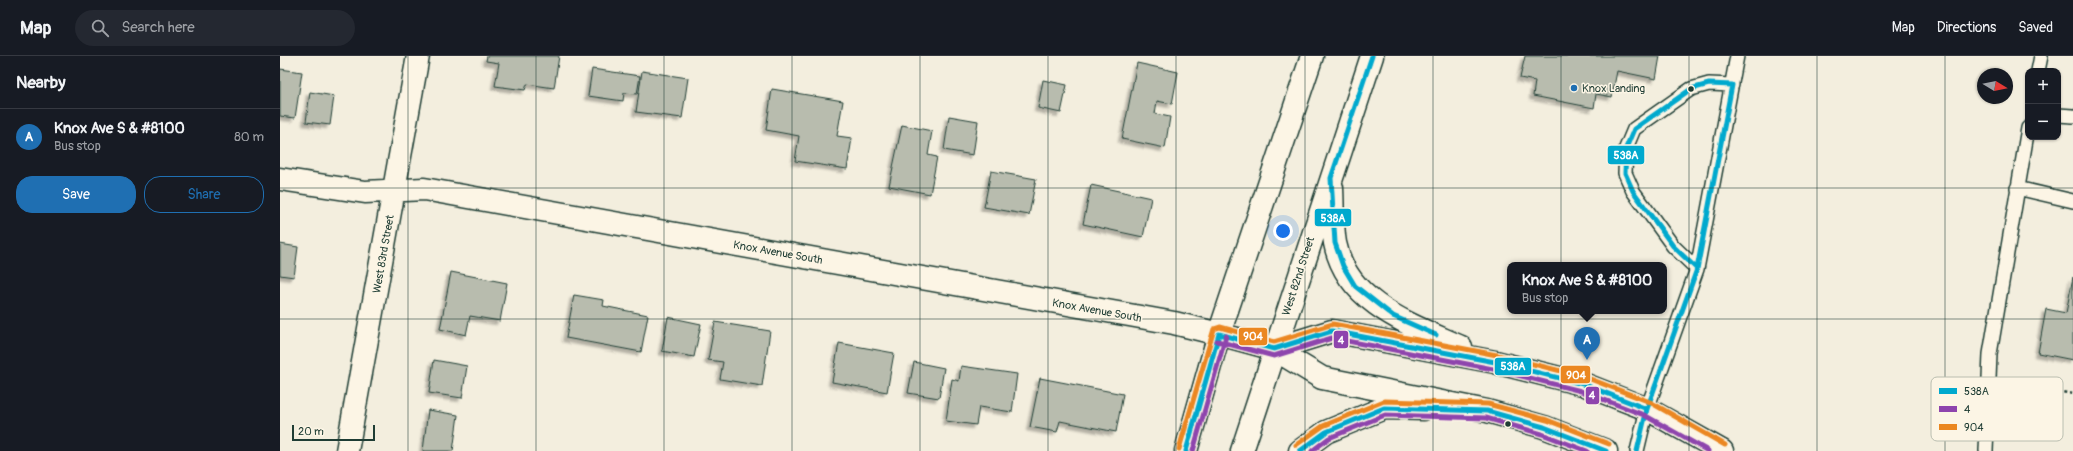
<!DOCTYPE html>
<html lang="en">
<head>
<meta charset="utf-8">
<style>
  :root { --surface:#171b24; --page:#242831; --text:#f1f3f6; --muted:#9ea1a6; --line:#363941; --accent:#1f6fb2 }
  body { margin:0; font-family:Pangolin,sans-serif; background:var(--page); color:var(--text) }
  .controls { position:absolute; right:12px; top:12px; display:grid; overflow:hidden; border-radius:8px; box-shadow:0 1px 3px #0004 }
  .controls button { width:36px; height:36px; display:grid; place-items:center; padding:0; border:0; border-bottom:1px solid var(--line); background:var(--surface); color:var(--text); font:20px sans-serif }
  .compass { position:absolute; left:1697px; top:12px; width:36px; height:36px; border-radius:50%; background:var(--surface); box-shadow:0 1px 3px #0004; rotate:100deg }
  .scale { position:absolute; left:12px; bottom:10px; width:83px; box-sizing:border-box; padding-left:4px; border:2px solid #1f3d34; border-top:0; font-size:11px; line-height:14px; white-space:nowrap; color:#1f3d34; -webkit-text-stroke:3px #fcf5e5; paint-order:stroke }
  .you { position:absolute; left:1003px; top:175px; width:14px; height:14px; margin:-10px; border:3px solid #fff; border-radius:50%; background:#1a73e8; box-shadow:0 0 0 6px #1a73e833 }
  .badge { display:grid; place-items:center; width:26px; height:26px; border-radius:50%; background:var(--accent); color:#fff; font-size:13px; font-weight:700 }
  .pin { position:absolute; translate:-50% -33px; filter:drop-shadow(0 1px 2px #0008) }
  .pin::after { content:''; position:absolute; top:21px; width:14px; height:12px; background:inherit; clip-path:polygon(0 0,100% 0,50% 100%) }
  .popup { position:absolute; left:1227px; top:206px; width:160px; height:52px; box-sizing:border-box; display:grid; place-content:center; border-radius:8px; background:var(--surface); filter:drop-shadow(0 1px 3px #0005); font-size:13px; white-space:nowrap; color:var(--muted) }
  .popup b { font-size:15px; color:var(--text) }
  .popup::after { content:''; position:absolute; left:50%; top:100%; margin-left:-8px; border:8px solid transparent; border-top-color:var(--surface) }
  .list { margin:0; padding:0; list-style:none }
  h2 { display:flex; justify-content:space-between; align-items:center; height:52px; margin:0; padding:0 16px; font-size:17px }
  h2 small { font-size:13px; font-weight:400; color:var(--muted) }
  .list li { display:grid; grid-template-columns:26px 1fr auto; gap:12px; align-items:center; box-sizing:border-box; height:56px; padding:0 16px; border-top:1px solid var(--line) }
  .list b { display:block; font-size:15px; white-space:nowrap }
  .list p { margin:0; font-size:13px; white-space:nowrap; color:var(--muted) }
  .list em { font-size:13px; font-style:normal; color:var(--muted) }
  .actions { display:flex; gap:8px; padding:12px 16px }
  .actions a { flex:1; padding:9px 0; border:1px solid var(--accent); border-radius:16px; text-align:center; font-size:14px; color:var(--accent) }
  .actions .main { background:var(--accent); color:#fff }
  .icon { flex:none; width:22px; height:22px; fill:none; stroke:currentColor; stroke-width:2; stroke-linecap:round; stroke-linejoin:round }
  .map { position:relative; flex:none; width:1793px; height:395px; overflow:hidden }
  header { display:flex; align-items:center; gap:24px; box-sizing:border-box; height:56px; padding:0 20px; background:var(--surface); border-bottom:1px solid var(--line) }
  header strong { font-size:19px }
  nav { display:flex; gap:22px; margin-inline-start:auto; font-size:14px }
  .search { width:280px; height:36px; background:var(--page); display:flex; align-items:center; gap:10px; box-sizing:border-box; padding:0 14px; border-radius:22px; color:var(--muted); font-size:15px }
  main { display:flex }
  aside { flex:1; background:var(--surface) }
  .map>svg:first-child { display:block }
  .building { fill:#b8bcae; stroke:#1f3d34; filter:url(#shadow) }
  .lines { fill:none; stroke-linecap:round; stroke-linejoin:round }
  .service-casing { stroke:#1f3d34; stroke-width:16 }
  .minor-casing { stroke:#1f3d34; stroke-width:25 }
  .tertiary-casing { stroke:#1f3d34; stroke-width:25 }
  .path { stroke:#1f3d34; stroke-width:2.5; stroke-dasharray:3 3; stroke-linecap:butt }
  .service { stroke:#fcf5e5; stroke-width:13 }
  .minor { stroke:#fcf5e5; stroke-width:22 }
  .tertiary { stroke:#fcf5e5; stroke-width:22 }
  .bus-1-casing { stroke:#fcf5e5; stroke-width:8 }
  .bus-2-casing { stroke:#fcf5e5; stroke-width:8 }
  .bus-3-casing { stroke:#fcf5e5; stroke-width:8 }
  .bus-1 { stroke:#00a9ce; stroke-width:5 }
  .bus-2 { stroke:#8e44ad; stroke-width:5 }
  .bus-3 { stroke:#eb8720; stroke-width:5 }
  .grid { fill:none; stroke:#1f3d34; stroke-width:1; stroke-opacity:0.55 }
  .poi-dot { fill:#1f6fb2; stroke:#fcf5e5; stroke-width:1.5 }
  .bus-dot { fill:#1f3d34; stroke:#fcf5e5; stroke-width:1.5 }
  .labels { text-anchor:middle; stroke-width:3; stroke-linejoin:round; paint-order:stroke }
  .poi-label { font-size:11px; fill:#1f3d34; stroke:#fcf5e5; text-anchor:start }
  .street-label { font-size:11px; fill:#1f3d34; stroke:#fcf5e5 }
  .key { fill:#fcf5e5; stroke:#babeb0; stroke-width:1 }
  .key-label { font-size:11px; fill:#1f3d34 }
  .line-badge { stroke:#fcf5e5; stroke-width:1.5 }
  .badge-label { font-size:11px; text-anchor:middle; font-weight:bold; fill:#fff }
</style>
</head>
<body>
<header>
<strong>Map</strong>
<div class="search"><svg class="icon" aria-label="search" viewBox="0 0 24 24"><circle cx="10" cy="10" r="6"/><path d="M15 15l6 6"/></svg>Search here</div>
<nav><a>Map</a><a>Directions</a><a>Saved</a></nav>
</header>
<main>
<aside>
<h2>Nearby<small></small></h2>
<ul class="list">
<li><span class="badge">A</span><div><b>Knox Ave S &amp; #8100</b><p>Bus stop</p></div><em>80 m</em></li>
</ul>
<div class="actions"><a class="main">Save</a><a>Share</a></div>
</aside>
<div class="map">
<svg width="1793" height="395" viewBox="0 0 1793 395">
  <defs>
    <filter id="shadow"><feDropShadow dx="-3.5" dy="3.5" stdDeviation="1" flood-color="#0004"/></filter>
  </defs>
  <rect width="100%" height="100%" fill="#f3eede"/>
  <filter id="ink" filterUnits="userSpaceOnUse"><feTurbulence type="fractalNoise" baseFrequency=".025" numOctaves="2"/><feDisplacementMap in="SourceGraphic" scale="8" xChannelSelector="R" yChannelSelector="G"/><feConvolveMatrix kernelMatrix="1 2 1 2 8 2 1 2 1" color-interpolation-filters="sRGB"/></filter>
  <g filter="url(#ink)">
    <path class="building" d="M207,0H279L274,32L247,28L245,34L215,30L219,7L206,5Z
      M1245,0H1380L1376,23L1337,15L1332,41L1316,38L1314,52L1253,40L1255,25L1240,22Z
      M857,7L898,16L892,48L877,45L875,58L890,61L885,92L842,83Z
      M0,13L22,16L15,62L0,60Z
      M312,13L360,20L357,38L344,37L343,45L308,40Z
      M362,15L408,22L402,62L356,56Z
      M763,24L787,29L781,57L758,52Z
      M492,33L563,45L557,80L572,82L567,113L515,105L519,80L486,74Z
      M30,36L54,40L50,69L26,66Z
      M669,60L698,65L693,99L664,94Z
      M622,69L652,75L648,99L657,101L650,138L609,130Z
      M711,115L756,123L749,159L704,151Z
      M811,129L871,142L863,181L803,168Z
      M0,188L18,191L14,221L0,219Z
      M171,216L227,227L220,265L190,260L186,279L160,273Z
      M1793,221V304L1758,297L1766,253L1786,257Z
      M294,239L324,244L323,250L368,259L361,296L286,282Z
      M388,261L421,268L414,301L382,295Z
      M435,266L490,275L482,330L440,323L443,306L428,304Z
      M559,287L614,297L607,336L552,326Z
      M154,304L187,310L182,342L149,337Z
      M634,306L664,312L659,342L628,337Z
      M681,310L737,318L732,356L699,351L696,369L666,365L672,323L679,325Z
      M760,322L843,338L836,376L780,365L777,376L750,371Z
      M148,354L178,359L173,395H143Z"/>
    <g class="lines">
      <g class="service-casing">
        <path id="service" d="M1758,15L1761,0
          M1778,59L1793,60
          M1737,132L1793,145
          M1417,213L1393,190L1353,135L1345,117L1346,92L1354,73L1411,33L1429,28L1452,29
          M1357,395L1367,353L1417,213L1457,0
          M1706,395L1710,298L1748,72"/>
      </g>
      <g class="minor-casing">
        <path id="minor" d="M0,123L85,136L144,133L894,267L939,278
          M67,395L138,0"/>
      </g>
      <g class="tertiary-casing">
        <path id="tertiary" d="M1052,132C1053,150 1052,170 1055,187C1067,248 1132,269 1181,291
          M939,278L994,293L1042,322L1207,355L1264,371L1326,395
          M994,293L1052,275L1215,306L1303,328L1367,353L1442,395
          M906,395L939,278L1032,0
          M962,395L1092,0
          M1020,395L1046,376L1104,352L1144,353"/>
      </g>
      <path class="path" d="M1736,328L1793,338"/>
      <use href="#service" class="service"/>
      <use href="#minor" class="minor"/>
      <use href="#tertiary" class="tertiary"/>
      <g class="bus-1-casing">
        <path id="bus-1" d="M1092,0L1051,122L1055,187L1063,210L1075,230L1113,260L1156,279
          M1417,213L1393,190L1353,135L1345,117L1346,92L1354,73L1411,33L1429,28L1452,29
          M906,395L939,278L994,293L1052,275L1215,306L1303,328L1367,353
          M1020,395L1046,376L1104,352L1207,355L1264,371L1326,395
          M1357,395L1367,353L1417,213L1452,29"/>
      </g>
      <g class="bus-2-casing">
        <path id="bus-2" d="M937,285L994,300L1052,282L1213,313L1301,335L1364,359L1428,395
          M913,395L946,280
          M1032,395L1049,382L1105,359L1206,362L1262,378L1307,395"/>
      </g>
      <g class="bus-3-casing">
        <path id="bus-3" d="M1016,389L1043,370L1104,345L1208,348L1267,364L1329,388
          M899,393L934,273L940,271L994,286L1053,268L1217,299L1305,321L1370,346L1445,389"/>
      </g>
      <use href="#bus-1" class="bus-1"/>
      <use href="#bus-2" class="bus-2"/>
      <use href="#bus-3" class="bus-3"/>
    </g>
  </g>
  <path class="grid" d="M128,0V395M256,0V395M384,0V395M512,0V395M640,0V395M768,0V395M896,0V395M1025,0V395M1153,0V395M1281,0V395M1409,0V395M1537,0V395M1665,0V395M0,132H1793M0,263H1793"/>
  <circle class="poi-dot" cx="1294" cy="32" r="4"/>
  <g class="bus-dot">
    <circle cx="1411" cy="33" r="3.5"/>
    <circle cx="1228" cy="368" r="3.5"/>
  </g>
  <g class="labels">
    <g class="poi-label">
      <text x="1302" y="36">Knox Landing</text>
    </g>
    <g class="street-label">
      <text transform="translate(498 196) rotate(10)" y="4">Knox Avenue South</text>
      <text transform="translate(103 198) rotate(-80)" y="4">West 83rd Street</text>
      <text transform="translate(1018 220) rotate(-72)" y="4">West 82nd Street</text>
      <text transform="translate(817 254) rotate(10)" y="4">Knox Avenue South</text>
    </g>
  </g>
  <rect x="1651" y="321" width="132" height="64" rx="6" class="key"/>
  <rect x="1659" y="332" width="18" height="6" fill="#00a9ce"/>
  <rect x="1659" y="350" width="18" height="6" fill="#8e44ad"/>
  <rect x="1659" y="368" width="18" height="6" fill="#eb8720"/>
  <g class="key-label">
    <text x="1684" y="339">538A</text>
    <text x="1684" y="357">4</text>
    <text x="1684" y="375">904</text>
  </g>
  <g class="line-badge">
    <rect x="1327" y="89" width="38" height="20" rx="4" fill="#00a9ce"/>
    <rect x="1034" y="152" width="38" height="19" rx="4" fill="#00a9ce"/>
    <rect x="958" y="271" width="30" height="19" rx="4" fill="#eb8720"/>
    <rect x="1053" y="274" width="16" height="19" rx="4" fill="#8e44ad"/>
    <rect x="1214" y="301" width="38" height="19" rx="4" fill="#00a9ce"/>
    <rect x="1280" y="309" width="31" height="19" rx="4" fill="#eb8720"/>
    <rect x="1305" y="330" width="15" height="19" rx="4" fill="#8e44ad"/>
  </g>
  <g class="badge-label">
    <text x="1346" y="103">538A</text>
    <text x="1053" y="166">538A</text>
    <text x="973" y="284">904</text>
    <text x="1061" y="288">4</text>
    <text x="1233" y="314">538A</text>
    <text x="1296" y="323">904</text>
    <text x="1312" y="343">4</text>
  </g>
</svg>
<div class="controls">
<button>+</button>
<button>−</button>
</div>
<svg class="compass" viewBox="-18 -18 36 36"><path d="M0-13l5 13h-10z" fill="#e53935"/><path d="M0 13l5-13h-10z" fill="#9ea1a6"/></svg>
<div class="scale">20 m</div>
<div class="you"></div>
<div class="pin badge" style="left:1307px;top:304px">A</div>
<div class="popup"><b>Knox Ave S &amp; #8100</b>Bus stop</div>
</div>
</main>
</body>
</html>
